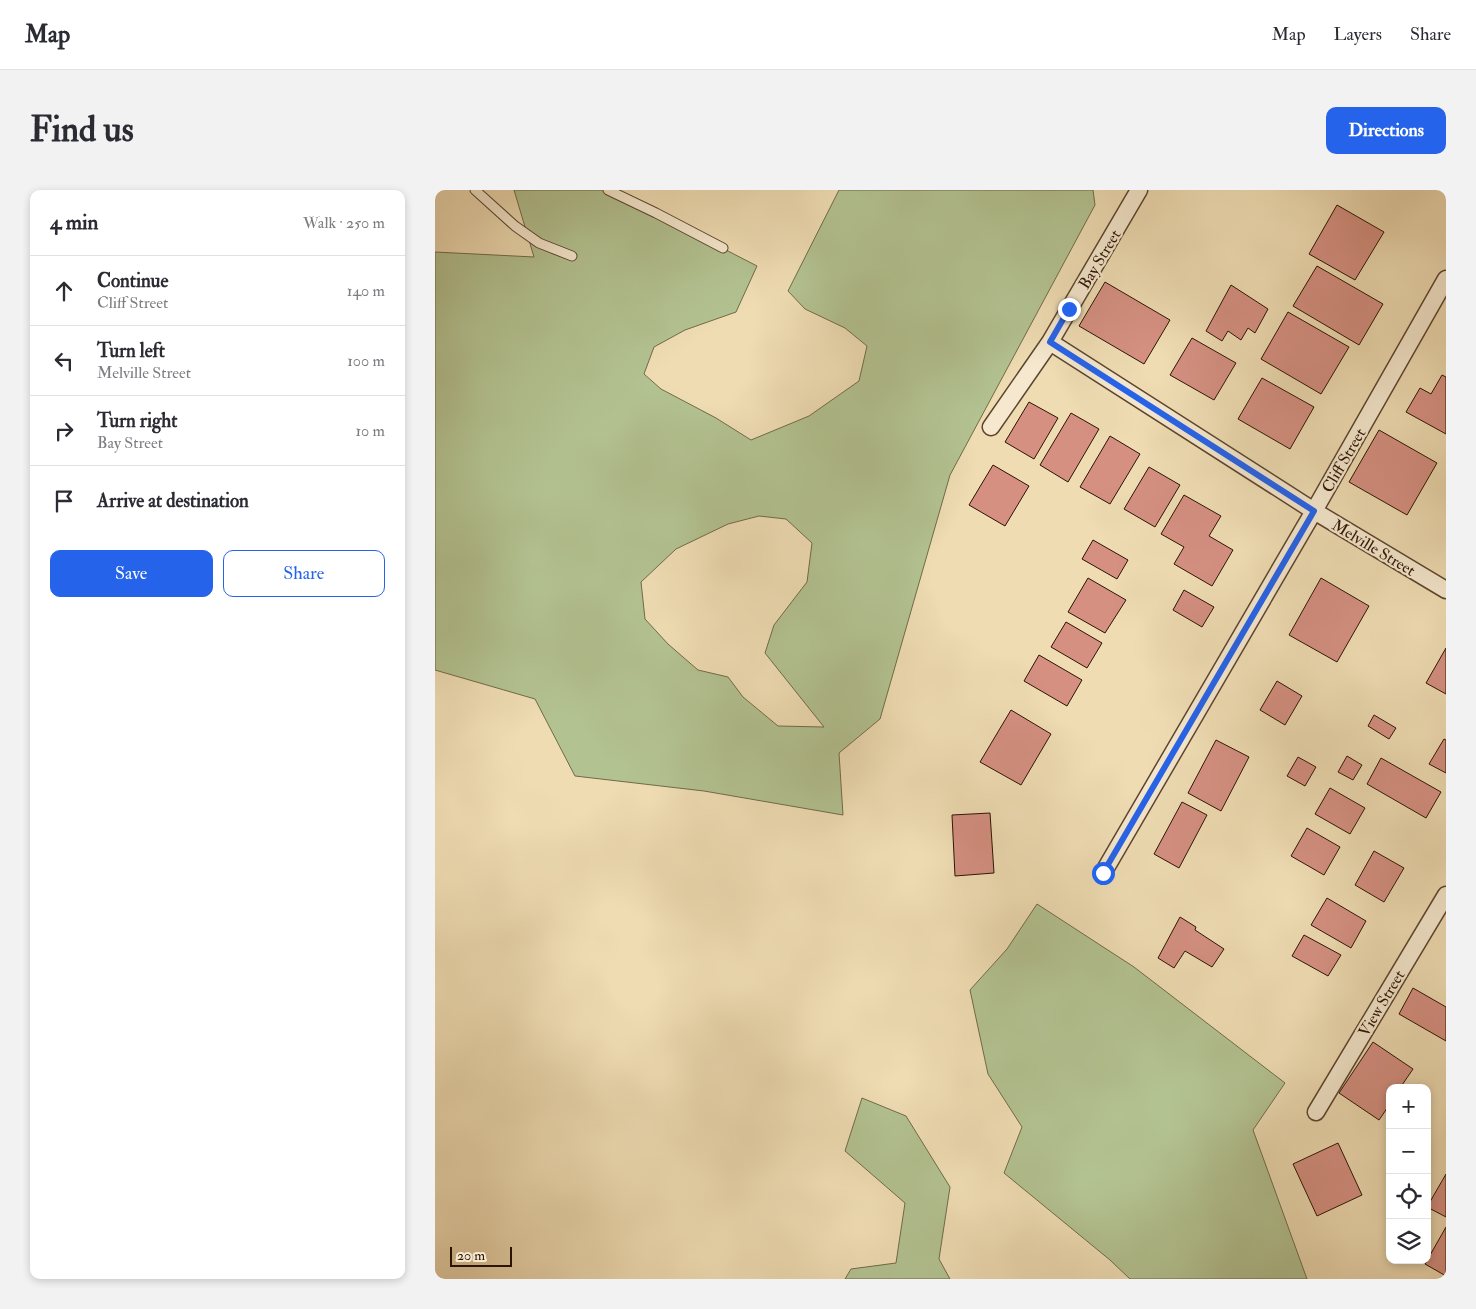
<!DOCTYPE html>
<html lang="en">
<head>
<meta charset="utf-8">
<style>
  :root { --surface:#fff; --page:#f2f2f3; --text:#2b2b33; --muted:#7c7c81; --line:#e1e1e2; --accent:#2563eb }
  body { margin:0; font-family:"IM FELL Double Pica",serif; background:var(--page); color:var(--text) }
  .controls { position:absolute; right:15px; bottom:15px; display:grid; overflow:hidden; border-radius:10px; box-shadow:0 2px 8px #0003 }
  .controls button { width:45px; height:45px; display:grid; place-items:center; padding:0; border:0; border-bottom:1px solid var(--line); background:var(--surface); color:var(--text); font:25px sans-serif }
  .scale { position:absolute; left:15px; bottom:12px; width:62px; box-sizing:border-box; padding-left:5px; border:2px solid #2c1302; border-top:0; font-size:14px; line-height:18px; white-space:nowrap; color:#2c1302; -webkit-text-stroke:4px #f5e8ce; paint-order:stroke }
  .stop { position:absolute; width:15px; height:15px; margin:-11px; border:4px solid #2563eb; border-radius:50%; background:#fff }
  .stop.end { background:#2563eb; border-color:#fff; box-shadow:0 1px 5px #0008 }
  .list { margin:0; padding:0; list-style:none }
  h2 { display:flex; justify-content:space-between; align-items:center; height:65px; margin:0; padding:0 20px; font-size:21px }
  h2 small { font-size:16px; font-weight:400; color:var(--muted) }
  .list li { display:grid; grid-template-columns:32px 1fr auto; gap:15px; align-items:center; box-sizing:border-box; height:70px; padding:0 20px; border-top:1px solid var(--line) }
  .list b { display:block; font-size:19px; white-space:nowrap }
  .list p { margin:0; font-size:16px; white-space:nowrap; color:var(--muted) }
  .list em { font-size:16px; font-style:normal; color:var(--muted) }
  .actions { display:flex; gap:10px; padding:15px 20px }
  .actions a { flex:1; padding:11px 0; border:1px solid var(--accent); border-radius:10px; text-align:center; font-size:18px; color:var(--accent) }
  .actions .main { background:var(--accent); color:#fff }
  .icon { flex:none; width:28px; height:28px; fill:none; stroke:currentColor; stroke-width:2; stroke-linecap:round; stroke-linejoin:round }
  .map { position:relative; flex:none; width:1011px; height:1089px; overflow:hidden; border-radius:10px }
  header { display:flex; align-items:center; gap:30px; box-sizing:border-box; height:70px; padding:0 25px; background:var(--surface); border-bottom:1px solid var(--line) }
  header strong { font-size:24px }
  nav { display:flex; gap:28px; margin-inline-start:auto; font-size:18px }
  .intro { display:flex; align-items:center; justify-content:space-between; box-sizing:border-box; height:120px; padding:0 30px }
  h1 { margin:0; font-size:35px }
  .button { padding:12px 22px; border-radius:10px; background:var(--accent); color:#fff; font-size:18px; font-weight:700 }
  main { display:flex; gap:30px; padding:0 30px }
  aside { flex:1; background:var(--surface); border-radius:10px; box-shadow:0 2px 8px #0003 }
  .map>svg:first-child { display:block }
  .green { fill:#b3c291; stroke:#706a4a; fill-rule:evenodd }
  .building { fill:#d59082; stroke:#2c1302 }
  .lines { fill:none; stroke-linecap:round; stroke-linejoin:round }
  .lane-casing { stroke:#5d452e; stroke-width:11 }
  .street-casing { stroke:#5d452e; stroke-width:19 }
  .lane { stroke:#f5e8ce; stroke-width:9 }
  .street { stroke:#f5e8ce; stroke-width:16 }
  .route { stroke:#2563eb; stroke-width:6 }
  .labels { text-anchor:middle; stroke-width:4.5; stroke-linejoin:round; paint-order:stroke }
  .street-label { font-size:16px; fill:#2c1302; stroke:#f5e8ce }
</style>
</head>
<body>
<header>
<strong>Map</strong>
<nav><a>Map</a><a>Layers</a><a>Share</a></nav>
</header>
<div class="intro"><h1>Find us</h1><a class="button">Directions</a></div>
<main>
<aside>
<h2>4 min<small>Walk · 250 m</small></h2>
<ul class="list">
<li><svg class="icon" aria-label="ahead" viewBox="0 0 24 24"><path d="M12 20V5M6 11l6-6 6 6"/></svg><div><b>Continue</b><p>Cliff Street</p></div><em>140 m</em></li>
<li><svg class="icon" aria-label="left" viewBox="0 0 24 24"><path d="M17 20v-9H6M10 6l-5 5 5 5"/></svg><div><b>Turn left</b><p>Melville Street</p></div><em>100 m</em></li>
<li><svg class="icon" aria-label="right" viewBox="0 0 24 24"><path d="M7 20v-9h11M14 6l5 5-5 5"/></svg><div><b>Turn right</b><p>Bay Street</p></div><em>10 m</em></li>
<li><svg class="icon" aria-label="arrive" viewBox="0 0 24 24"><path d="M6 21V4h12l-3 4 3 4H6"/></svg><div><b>Arrive at destination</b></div></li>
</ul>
<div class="actions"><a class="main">Save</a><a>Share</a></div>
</aside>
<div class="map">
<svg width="1011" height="1089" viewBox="0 0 1011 1089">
  <rect width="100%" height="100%" fill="#efdcb3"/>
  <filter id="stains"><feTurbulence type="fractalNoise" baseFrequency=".004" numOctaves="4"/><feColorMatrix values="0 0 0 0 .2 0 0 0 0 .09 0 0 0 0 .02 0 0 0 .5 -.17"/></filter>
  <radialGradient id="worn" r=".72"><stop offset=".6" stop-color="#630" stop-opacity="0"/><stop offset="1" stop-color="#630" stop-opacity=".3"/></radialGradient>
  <path class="green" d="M79,0H175L322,76L301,122L250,140L219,157L209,184L226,199L281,228L316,250L374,226L424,191L432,156L410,138L370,119L353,101L404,0H658L660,15L515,285L445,529L404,563L408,625L269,601L140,586L100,509L0,480V62L99,67ZM324,326L351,329L377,353L372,392L339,435L330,463L389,537L343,536L308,507L293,487L263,480L233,454L210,429L206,392L241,359L293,334Z
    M602,714L699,777L850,893L818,940L872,1089H695L675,1070L569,983L587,937L553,884L535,800L572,759Z
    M427,908L471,926L515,997L504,1069L515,1089H410L416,1079L461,1073L470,1013L410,961Z"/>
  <path class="building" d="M902,15L949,42L920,90L874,64Z
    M882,76L948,114L924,155L858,116Z
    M670,92L735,130L709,174L644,136Z
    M796,95L833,119L820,143L813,138L806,150L793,141L787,151L771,141Z
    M853,122L914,157L886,204L826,169Z
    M757,148L801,173L779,210L735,185Z
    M1007,185L1011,187V244L971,222L985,198L996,204Z
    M827,188L879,217L855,259L803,229Z
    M594,212L623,228L599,269L570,252Z
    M636,223L664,239L633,292L605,275Z
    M944,240L1002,273L972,325L914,292Z
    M675,246L705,264L675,314L645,297Z
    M558,275L594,296L570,336L534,315Z
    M714,277L745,295L720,337L689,319Z
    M749,305L786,326L774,346L798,360L777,396L739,374L749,357L726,344Z
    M658,350L693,370L682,389L647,369Z
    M653,388L691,410L670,443L633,422Z
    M886,388L934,416L902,472L854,445Z
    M749,400L779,417L767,437L738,420Z
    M631,432L667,453L652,478L616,457Z
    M1011,458V504L991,493Z
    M604,465L647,490L632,516L589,491Z
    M842,491L867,506L850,535L825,520Z
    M576,520L616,544L586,595L545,572Z
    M939,525L961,538L954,549L933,536Z
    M1009,549L1011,550V583L994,574Z
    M781,550L814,567L786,621L753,603Z
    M912,566L927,575L918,590L903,582Z
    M863,567L881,577L870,596L852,586Z
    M946,568L1006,602L991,628L932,594Z
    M895,598L930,618L915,644L880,624Z
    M747,612L772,625L744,678L719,664Z
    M555,623L559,683L520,686L517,625Z
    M872,638L905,657L889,685L856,666Z
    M939,661L969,678L949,712L920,695Z
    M892,708L931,731L916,758L876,735Z
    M745,727L761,737L760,740L789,759L777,777L750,761L739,778L723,768Z
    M869,745L906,765L893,786L857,766Z
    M978,798L1011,817V851L964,824Z
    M938,852L978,879L965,898H955V914L944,930L904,903Z
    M903,953L927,1005L882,1026L858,974Z
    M1011,984V1027L992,1017Z
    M1011,1037V1086L990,1074Z"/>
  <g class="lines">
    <g class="lane-casing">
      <path id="lane" d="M40,0L80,36L104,53L137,66
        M173,0L221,23L288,58"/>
    </g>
    <g class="street-casing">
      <path id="street" d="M615,152L879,321L1011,400
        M556,237L615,152L704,0
        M668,683L879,321L1011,89
        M881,922L1011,705"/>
    </g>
    <use href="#lane" class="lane"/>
    <use href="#street" class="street"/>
  </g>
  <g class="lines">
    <path class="route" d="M634,119L615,152L879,321L668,683"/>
  </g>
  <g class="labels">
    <g class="street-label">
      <text transform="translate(664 69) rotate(-59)" y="6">Bay Street</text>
      <text transform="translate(908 270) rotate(-60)" y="6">Cliff Street</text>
      <text transform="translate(939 357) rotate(31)" y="6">Melville Street</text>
      <text transform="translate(946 813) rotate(-59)" y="6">View Street</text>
    </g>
  </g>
  <rect width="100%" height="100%" filter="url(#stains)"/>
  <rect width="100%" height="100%" fill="url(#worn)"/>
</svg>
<div class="controls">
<button>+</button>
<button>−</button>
<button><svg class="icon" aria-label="locate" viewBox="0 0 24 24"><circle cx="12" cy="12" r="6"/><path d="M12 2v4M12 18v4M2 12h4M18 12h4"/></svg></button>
<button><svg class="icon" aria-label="layers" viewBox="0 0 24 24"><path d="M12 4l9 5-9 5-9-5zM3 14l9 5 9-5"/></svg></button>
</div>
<div class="scale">20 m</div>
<div class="stop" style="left:668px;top:683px"></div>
<div class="stop end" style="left:634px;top:119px"></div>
</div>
</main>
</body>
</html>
